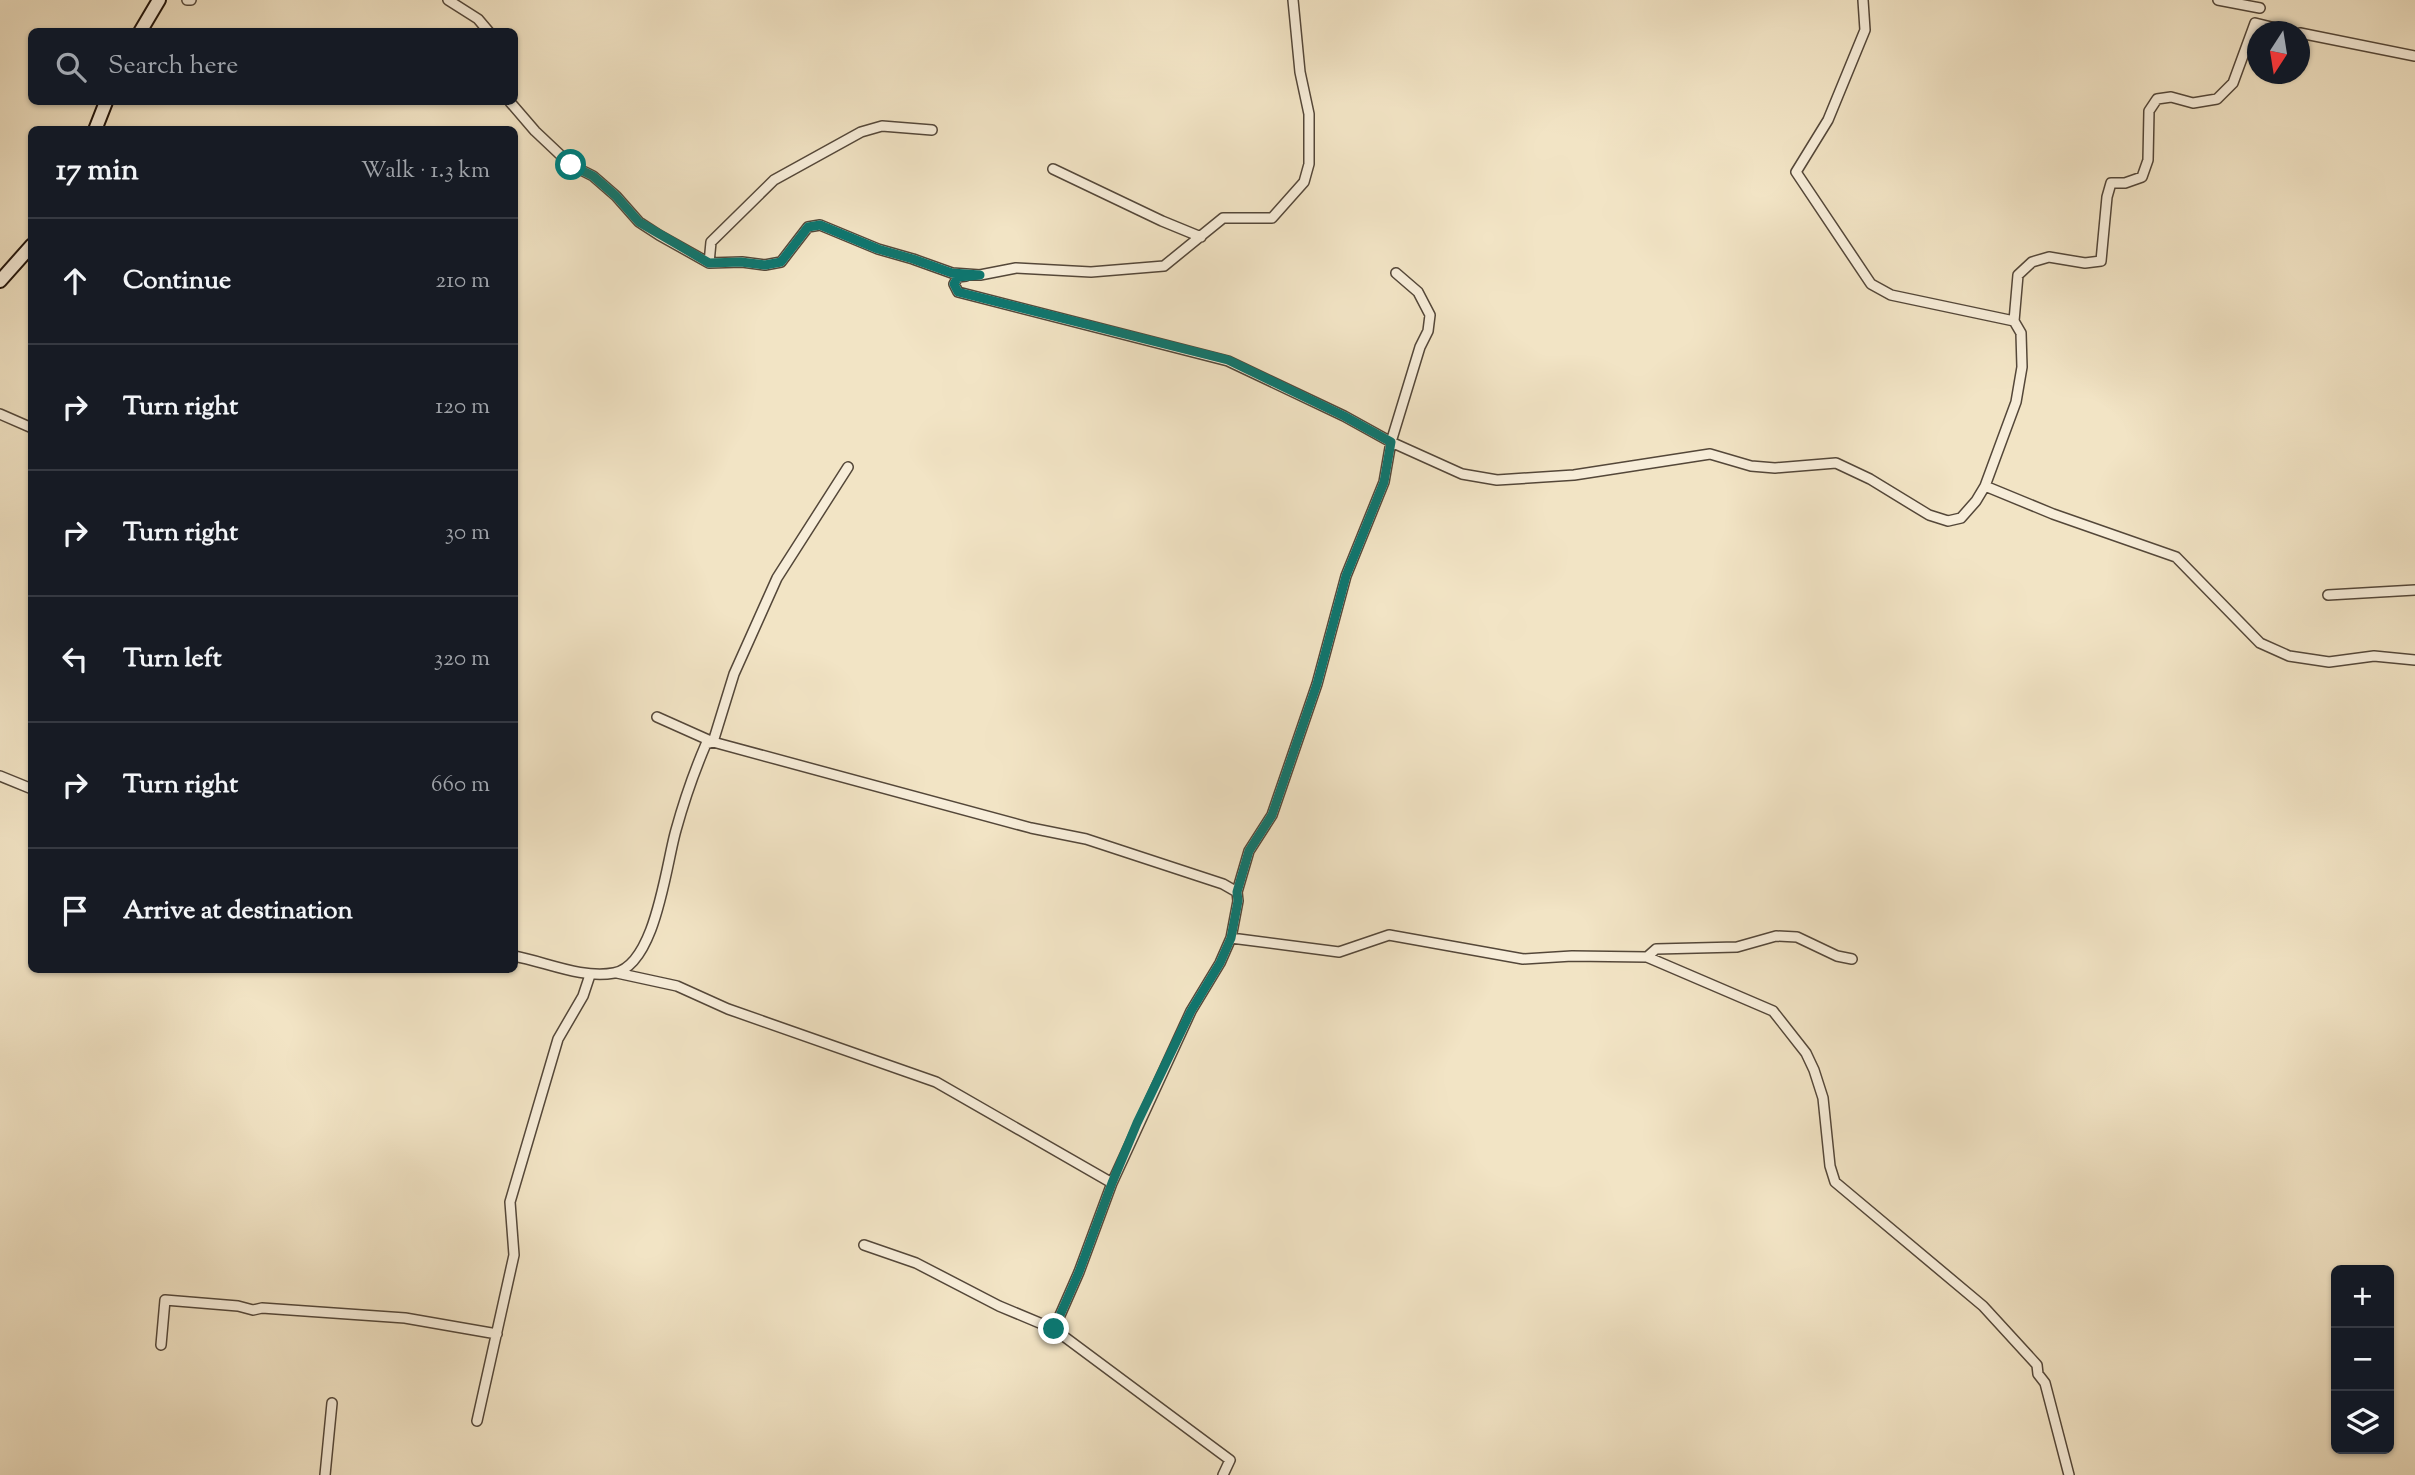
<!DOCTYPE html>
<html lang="en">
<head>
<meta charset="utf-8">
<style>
  :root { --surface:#171b24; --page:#242831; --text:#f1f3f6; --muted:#9ea1a6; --line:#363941 }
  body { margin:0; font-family:"Sorts Mill Goudy",serif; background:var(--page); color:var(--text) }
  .controls { position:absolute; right:21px; bottom:21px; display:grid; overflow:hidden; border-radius:10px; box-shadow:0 2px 5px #0004 }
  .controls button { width:63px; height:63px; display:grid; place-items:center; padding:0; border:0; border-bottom:2px solid var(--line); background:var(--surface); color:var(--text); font:35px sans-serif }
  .compass { position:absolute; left:2247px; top:21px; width:63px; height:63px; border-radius:50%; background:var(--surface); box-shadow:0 2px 5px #0004; rotate:192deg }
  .stop { position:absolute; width:21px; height:21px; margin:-16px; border:5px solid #0f766e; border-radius:50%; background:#fff }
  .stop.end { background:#0f766e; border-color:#fff; box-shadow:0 2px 7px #0008 }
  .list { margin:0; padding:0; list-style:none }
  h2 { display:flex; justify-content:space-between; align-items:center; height:91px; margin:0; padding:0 28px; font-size:30px }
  h2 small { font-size:23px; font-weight:400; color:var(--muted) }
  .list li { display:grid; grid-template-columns:46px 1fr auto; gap:21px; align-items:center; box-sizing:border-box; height:126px; padding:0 28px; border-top:2px solid var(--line) }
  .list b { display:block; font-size:26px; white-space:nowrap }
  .list em { font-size:23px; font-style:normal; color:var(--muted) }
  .icon { flex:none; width:38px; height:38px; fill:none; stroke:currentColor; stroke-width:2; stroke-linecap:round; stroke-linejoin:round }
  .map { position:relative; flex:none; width:2415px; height:1475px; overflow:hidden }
  .search { position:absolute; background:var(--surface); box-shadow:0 2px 5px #0004; left:28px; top:28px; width:490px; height:77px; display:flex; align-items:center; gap:18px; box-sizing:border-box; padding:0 24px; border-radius:10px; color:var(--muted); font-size:26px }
  .panel { position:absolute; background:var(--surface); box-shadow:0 2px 5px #0004; left:28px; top:126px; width:490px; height:847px; border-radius:10px }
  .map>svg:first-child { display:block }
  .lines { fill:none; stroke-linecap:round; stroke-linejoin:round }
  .street-casing { stroke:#544739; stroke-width:12 }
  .secondary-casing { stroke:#20130a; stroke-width:16 }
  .street { stroke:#f7edd9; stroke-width:9 }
  .secondary { stroke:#f7edd9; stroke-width:12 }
  .route { stroke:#0f766e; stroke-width:9 }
</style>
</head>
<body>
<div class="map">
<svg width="2415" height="1475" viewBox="0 0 2415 1475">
  <rect width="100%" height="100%" fill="#f2e4c5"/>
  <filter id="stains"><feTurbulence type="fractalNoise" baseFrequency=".00286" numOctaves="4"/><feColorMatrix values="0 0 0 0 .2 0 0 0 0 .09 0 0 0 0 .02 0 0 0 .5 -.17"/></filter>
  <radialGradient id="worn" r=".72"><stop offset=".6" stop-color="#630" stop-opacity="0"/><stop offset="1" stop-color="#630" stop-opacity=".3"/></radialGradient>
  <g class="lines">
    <g class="street-casing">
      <path id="street" d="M187,0H191
        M448,0L478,19L489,32
        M1863,0L1865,30L1828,120L1796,172L1871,284L1891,295L2014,321
        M2218,0L2260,8
        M2300,33L2415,56
        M510,102L535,131L571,165L593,176L616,196L639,222L659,235L709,263L742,262L765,265L781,262L808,227L820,225L878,249L913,259L952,273L980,275L1016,268L1091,272L1164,266L1223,218H1272L1304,182L1309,164V114L1300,72L1293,0
        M1053,169L1162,221L1201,237
        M709,263L711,242L774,180L861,132L882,126L932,130
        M966,276L958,277L954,284L958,292L1228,361L1344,416L1391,442L1420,347L1428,331L1430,315L1418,292L1396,273
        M0,414L32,428
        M1985,486L2053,514L2176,557L2260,643L2289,656L2329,662L2374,656L2415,660
        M2328,595L2415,590
        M657,717L713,742L734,674L777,578L848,467
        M0,776L32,789
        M1231,938L1339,952L1389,935L1523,959L1572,956L1647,957L1773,1011L1806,1053L1814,1070L1823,1098L1830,1166L1835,1182L1983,1306L2037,1365L2038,1374L2045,1383L2069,1475
        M514,956C546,962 582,979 614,973C656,965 666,864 676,830C684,801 694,772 706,744L713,742L1031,828L1086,839L1223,884L1237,892L1249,851L1272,815L1317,684L1346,576L1384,482L1391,442L1462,474L1497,480L1574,475L1710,454L1751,466L1775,468L1836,463L1870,479L1929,515L1948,521L1961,518L1976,501L1985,486L2016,402L2022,367L2021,333L2014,321L2018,275L2032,262L2049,257L2085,263L2101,261L2107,197L2111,183H2125L2142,177L2148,160L2149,111L2157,99L2171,97L2193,103L2217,99L2233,83L2255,23L2291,32
        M1647,957L1656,949L1737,947L1776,936L1797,937L1837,956L1852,959
        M617,973L677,986L728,1009L936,1082L1112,1183L1079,1272L1054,1329L1230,1460L1223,1475
        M1112,1183L1191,1011L1220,963L1231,938L1238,901L1237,892
        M864,1245L916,1263L999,1306L1054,1329
        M161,1345L165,1300L238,1306L253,1310L262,1308L405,1318L497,1334
        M477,1421L514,1255L510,1202L558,1039L583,996L590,975
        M325,1475L332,1403"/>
    </g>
    <g class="secondary-casing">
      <path id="secondary" d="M140,32L159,0
        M95,130L106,102
        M0,281L32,245"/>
    </g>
    <use href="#street" class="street"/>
    <use href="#secondary" class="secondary"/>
  </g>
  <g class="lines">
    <path class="route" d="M571,165L593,176L616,196L639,222L709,263L741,262L765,265L781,262L808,227L820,225L878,249L913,259L952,273L980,275L958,277L954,284L958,292L1228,360L1344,416L1391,442L1384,482L1346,576L1317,684L1272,815L1249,851L1237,892L1238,901L1231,938L1220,963L1191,1011L1137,1123L1112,1183L1079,1272L1054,1329"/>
  </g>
  <rect width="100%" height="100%" filter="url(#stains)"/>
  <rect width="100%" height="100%" fill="url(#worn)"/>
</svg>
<div class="controls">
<button>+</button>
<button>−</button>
<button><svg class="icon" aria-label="layers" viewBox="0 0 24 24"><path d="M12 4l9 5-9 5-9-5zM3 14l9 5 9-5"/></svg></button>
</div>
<svg class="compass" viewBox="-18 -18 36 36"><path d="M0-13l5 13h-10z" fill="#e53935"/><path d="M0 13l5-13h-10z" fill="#9ea1a6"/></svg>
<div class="stop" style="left:571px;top:165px"></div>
<div class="stop end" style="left:1054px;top:1329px"></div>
<div class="search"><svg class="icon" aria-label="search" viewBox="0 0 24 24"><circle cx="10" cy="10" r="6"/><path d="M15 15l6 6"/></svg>Search here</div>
<section class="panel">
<h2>17 min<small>Walk · 1.3 km</small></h2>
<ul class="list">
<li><svg class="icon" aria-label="ahead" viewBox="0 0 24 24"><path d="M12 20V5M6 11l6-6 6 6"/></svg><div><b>Continue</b></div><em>210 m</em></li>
<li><svg class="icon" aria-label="right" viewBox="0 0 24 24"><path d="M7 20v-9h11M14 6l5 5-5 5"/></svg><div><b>Turn right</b></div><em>120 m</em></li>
<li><svg class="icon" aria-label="right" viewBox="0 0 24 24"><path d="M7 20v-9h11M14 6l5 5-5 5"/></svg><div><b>Turn right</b></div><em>30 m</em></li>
<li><svg class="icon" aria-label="left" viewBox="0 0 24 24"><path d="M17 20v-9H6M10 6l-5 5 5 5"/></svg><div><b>Turn left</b></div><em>320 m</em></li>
<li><svg class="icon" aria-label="right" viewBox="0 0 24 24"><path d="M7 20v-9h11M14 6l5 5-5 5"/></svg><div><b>Turn right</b></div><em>660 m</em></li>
<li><svg class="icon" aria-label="arrive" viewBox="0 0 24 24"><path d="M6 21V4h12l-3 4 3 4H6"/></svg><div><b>Arrive at destination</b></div></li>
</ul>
</section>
</div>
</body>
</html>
